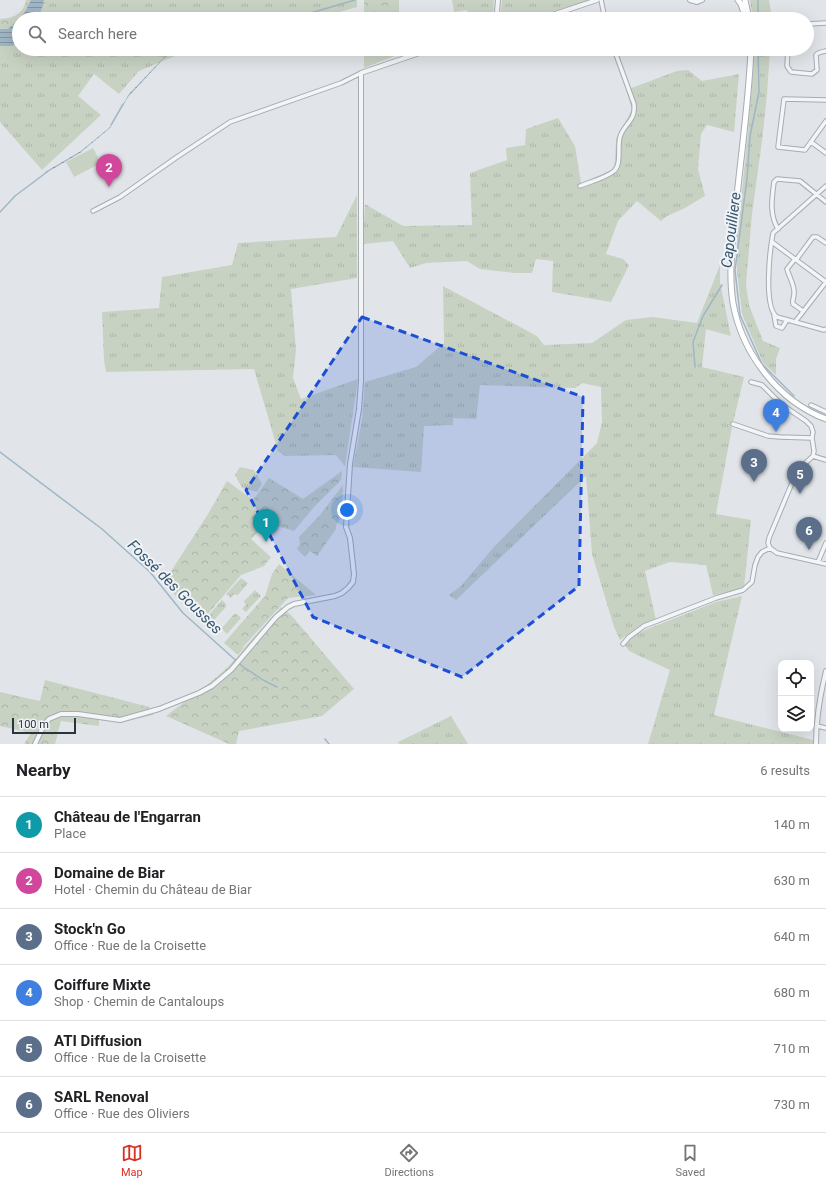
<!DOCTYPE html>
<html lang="en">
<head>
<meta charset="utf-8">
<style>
  :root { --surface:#fff; --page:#f2f2f2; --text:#202124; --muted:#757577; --line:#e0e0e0; --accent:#d93025 }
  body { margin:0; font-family:Roboto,sans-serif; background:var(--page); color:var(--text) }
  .controls { position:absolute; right:12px; bottom:12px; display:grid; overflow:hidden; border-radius:8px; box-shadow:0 4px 16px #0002 }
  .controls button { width:36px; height:36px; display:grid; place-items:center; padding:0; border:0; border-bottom:1px solid var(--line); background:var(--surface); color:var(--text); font:20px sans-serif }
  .scale { position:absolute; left:12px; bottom:10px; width:64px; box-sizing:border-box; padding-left:4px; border:2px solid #2a343f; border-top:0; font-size:11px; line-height:14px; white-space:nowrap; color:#2a343f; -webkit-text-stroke:3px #f0f3f6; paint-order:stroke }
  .you { position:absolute; left:347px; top:510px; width:14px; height:14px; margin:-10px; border:3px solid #fff; border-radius:50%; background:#1a73e8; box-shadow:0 0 0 6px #1a73e833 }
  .badge { display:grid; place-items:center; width:26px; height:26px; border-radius:50%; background:var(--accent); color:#fff; font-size:13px; font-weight:700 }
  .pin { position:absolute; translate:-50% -33px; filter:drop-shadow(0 1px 2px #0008) }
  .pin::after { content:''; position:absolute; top:21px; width:14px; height:12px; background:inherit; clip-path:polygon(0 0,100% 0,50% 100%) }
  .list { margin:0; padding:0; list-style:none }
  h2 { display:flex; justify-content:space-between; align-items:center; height:52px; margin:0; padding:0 16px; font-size:17px }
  h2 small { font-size:13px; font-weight:400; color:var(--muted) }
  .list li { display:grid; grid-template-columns:26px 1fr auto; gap:12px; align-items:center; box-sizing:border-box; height:56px; padding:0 16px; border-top:1px solid var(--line) }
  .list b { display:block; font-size:15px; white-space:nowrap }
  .list p { margin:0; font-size:13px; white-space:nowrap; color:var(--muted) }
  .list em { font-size:13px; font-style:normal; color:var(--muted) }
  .icon { flex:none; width:22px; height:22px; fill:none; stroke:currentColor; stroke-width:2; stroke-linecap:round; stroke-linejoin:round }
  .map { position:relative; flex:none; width:826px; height:744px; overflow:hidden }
  .search { position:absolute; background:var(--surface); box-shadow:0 4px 16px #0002; left:12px; right:12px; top:12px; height:44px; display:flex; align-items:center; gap:10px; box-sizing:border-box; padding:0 14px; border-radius:22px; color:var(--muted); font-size:15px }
  .sheet { height:388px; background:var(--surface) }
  nav { display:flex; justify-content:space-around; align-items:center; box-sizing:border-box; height:56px; border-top:1px solid var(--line); background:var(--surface); font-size:11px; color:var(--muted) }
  nav a { display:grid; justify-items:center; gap:2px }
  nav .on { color:var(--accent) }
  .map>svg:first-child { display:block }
  .grass { fill:url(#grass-tufts) }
  .forest { fill:url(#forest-crowns) }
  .garden { fill:#c8d2c3 }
  .water { fill:url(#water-rules) }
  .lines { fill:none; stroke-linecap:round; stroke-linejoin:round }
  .stream { stroke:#9fb6c6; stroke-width:1.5 }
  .minor-casing { stroke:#a6acb3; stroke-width:5.5 }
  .tertiary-casing { stroke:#a6acb3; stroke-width:6 }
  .secondary-casing { stroke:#a6acb3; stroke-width:7 }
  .minor { stroke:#f3f5f7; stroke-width:3.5 }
  .tertiary { stroke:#f3f5f7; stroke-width:4 }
  .secondary { stroke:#fff; stroke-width:5 }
  .marked { fill:#1d4ed8; fill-opacity:0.2; stroke:#1d4ed8; stroke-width:3; stroke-dasharray:8 5; stroke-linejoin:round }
  .labels { text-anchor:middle; stroke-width:4; stroke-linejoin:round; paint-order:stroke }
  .water-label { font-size:15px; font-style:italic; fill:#385670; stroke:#f0f3f6 }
</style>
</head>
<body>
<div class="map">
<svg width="826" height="744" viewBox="0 0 826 744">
  <defs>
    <pattern id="grass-tufts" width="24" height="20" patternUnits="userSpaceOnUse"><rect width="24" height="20" fill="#c8d2c3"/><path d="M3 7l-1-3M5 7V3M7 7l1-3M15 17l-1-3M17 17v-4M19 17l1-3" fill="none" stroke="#acb5a9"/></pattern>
    <pattern id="forest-crowns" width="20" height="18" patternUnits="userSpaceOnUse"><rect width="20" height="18" fill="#c8d2c3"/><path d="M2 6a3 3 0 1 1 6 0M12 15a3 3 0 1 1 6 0" fill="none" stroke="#acb5a9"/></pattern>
    <pattern id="water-rules" width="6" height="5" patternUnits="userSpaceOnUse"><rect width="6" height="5" fill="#9fb6c6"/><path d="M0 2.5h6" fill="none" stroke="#8295a2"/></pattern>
  </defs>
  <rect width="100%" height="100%" fill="#e1e5e9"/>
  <path class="grass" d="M46,0H357V7L315,19H41L45,13Z
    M452,0H494L493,17L492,19H469L467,10L454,12Z
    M502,0H589L528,19H498L501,11Z
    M750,0H769L772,19H753Z
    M19,42V49H206L175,56L139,71L119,94L94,74L78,96L101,115L42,170L0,122V49H7Z
    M755,49H770L767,95L762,141L752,214L746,285L749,305L763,341L780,348L776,359V375L763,363L742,314L737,271V237L748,134Z
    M688,70L702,81L739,74L734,132L707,125L701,134L698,169L705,196L685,208L667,216L661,221L637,201L618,221L606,254L623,259L629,265L611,302L552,292L553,261L536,259L532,273H514L480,269L467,261L426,263L410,268L393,241L363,244L365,204L403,226L472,225L470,173L507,160L506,148L525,145L526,129L558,118L575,146L581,183L614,169L615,160L616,139L627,119L632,109L626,90L677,71Z
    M357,195V278L291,289L296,350L293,378L301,399L358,379L345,466L336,455L285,456L278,451L254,369L106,372L104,360L102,312L159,308L162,277L232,265L238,243L336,237Z
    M720,265V282L731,336L706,329L702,367L744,377L732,427L716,514L751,520L744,588L713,595L706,565L670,562L645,571L656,620L644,623L620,640L614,627L592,554L586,476L456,600L449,595L461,586L493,548L597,443L602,422L601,387L582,383L575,388L480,385L476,419L453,418V425L424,426L421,472L353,467L362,419L365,382L416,367L444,343L443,286L537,336L544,345L592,343L626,320L653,317L697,323Z
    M240,467L254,470L262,484L257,492L242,488L235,475Z
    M241,578L248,583L238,595L234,594L231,598L226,594Z
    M255,590L261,596L246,612L242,609L246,605L244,601Z
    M742,596L714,715L813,740V744H648L670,670L629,651L625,645L631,637L645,630L716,602Z
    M222,600L226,604V607L214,620L211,619L208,616Z
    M234,614H237L241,618L227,634L223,630L222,628Z
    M451,716L468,744H399L398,742Z"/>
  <path class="forest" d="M26,0H46L45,13L41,19H19V42L7,49H0V19C13,18 23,15 26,0Z
    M364,0H399V17L388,19H364Z
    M342,471L341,480L314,507L294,531L271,524H265L251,539L271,557L264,566L241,575L201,622L179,600L164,582L208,514L227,481L253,500L269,478L303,499Z
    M343,485L341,518L336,525V529L317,556L310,551L305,557L297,549L300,544L299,537L320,515Z
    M279,564L316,595L288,598L243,647V649L238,655L224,643L265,596L272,574Z
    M281,607L291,615L354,689L322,716L239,731L236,744H229L166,716C192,696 224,675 244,649V648Z
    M45,680L149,707L153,715L122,722L99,720V726L61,721L55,744H24L31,733L0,726V692L40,701Z"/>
  <path class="garden" d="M364,49H400V54L364,68Z
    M93,148L101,163L74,177L66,162Z"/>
  <path class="water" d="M31,0H44L40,15L38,19H19L25,12Z
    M19,19V39L13,46H0V29H8Z
    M175,49H180L171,52L168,54L128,97L110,128L80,153L46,173L45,172L81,151L110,127L129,94L170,51Z"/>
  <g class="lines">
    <path class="stream" d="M758,0V19
      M290,19L355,0
      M758,49L759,92L750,136L747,179L735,270L740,315L762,364L794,396
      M165,57L173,51L182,49
      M111,125L123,104
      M0,212L15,196L47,172
      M695,367L693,342L703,316L722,285
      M0,452L102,529L150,572L183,613L202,630L242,666L263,680L277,687
      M325,739L329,744"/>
    <g class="minor-casing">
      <path id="minor" d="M601,0L605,19
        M807,24L826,23
        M788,49L787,66L791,72L812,74L817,70L816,55C818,52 822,52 826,51
        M826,100L784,99L778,147L805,150L826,121
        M811,142L826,153
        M580,186C590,182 606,178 614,171C622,164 617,147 620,137C624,123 636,122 634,104L614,49
        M826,186L773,233C770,249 763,307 777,317L824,330L826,329
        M93,211L120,197L177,157L230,122L341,83L361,73
        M778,229C769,214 772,198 774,182L777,179L800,181L826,202
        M772,242L826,282
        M795,259L787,269C789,277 795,285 794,294C794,298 792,300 793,304L803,311
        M796,260L813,237H817L826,243
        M774,315L776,326L782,328L787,320
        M795,322L826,282
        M751,382L762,385L781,404L806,421L811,426L813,432L812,438L814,451L813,456
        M811,405L826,412
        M733,424L768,436L780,437L812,438
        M813,456L826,460
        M770,548L768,543L769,538L797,471L813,456
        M770,548L777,553L826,564
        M818,562L826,543
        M623,644L629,637L644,626L716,598L743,590L752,582L755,565L758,557L762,552L770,548
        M817,726L826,728"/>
    </g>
    <g class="tertiary-casing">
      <path id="tertiary" d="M690,0L697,2L702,0
        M495,19L497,12L498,0
        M540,19L597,0
        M35,744L44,725L49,719L61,714H78L120,720L159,709L199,693L212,686L231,670L276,617L288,607L294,604L335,596L342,593L348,588L353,582L354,574L350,538L346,527L350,464L359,409L361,381V73L431,49
        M816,744C816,719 820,695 826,671"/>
    </g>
    <g class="secondary-casing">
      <path id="secondary" d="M738,0L741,4L746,19
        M745,0L749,19
        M751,49C749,101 741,154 736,206C733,238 728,271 733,303C742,353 778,401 826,419"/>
    </g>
    <use href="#minor" class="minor"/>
    <use href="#tertiary" class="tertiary"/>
    <use href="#secondary" class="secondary"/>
  </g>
  <path class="marked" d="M362,317L583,397L579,586L462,677L313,617L246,490Z"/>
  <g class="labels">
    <g class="water-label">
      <text transform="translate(731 230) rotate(-83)" y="5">Capouilliere</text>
      <text transform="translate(175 587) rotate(45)" y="5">Fossé des Gousses</text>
    </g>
  </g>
</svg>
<div class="controls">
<button><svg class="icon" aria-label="locate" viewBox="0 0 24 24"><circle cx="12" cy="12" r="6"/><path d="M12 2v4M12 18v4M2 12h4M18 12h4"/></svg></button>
<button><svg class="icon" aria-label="layers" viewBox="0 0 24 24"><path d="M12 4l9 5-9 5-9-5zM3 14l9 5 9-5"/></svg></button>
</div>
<div class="scale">100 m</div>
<div class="you"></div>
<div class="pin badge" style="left:266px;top:542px;background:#0f9aa8">1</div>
<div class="pin badge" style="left:109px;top:187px;background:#d1479c">2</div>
<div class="pin badge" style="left:754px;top:482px;background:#5c6f8a">3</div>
<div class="pin badge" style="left:776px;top:432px;background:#3f7fe0">4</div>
<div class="pin badge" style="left:800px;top:494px;background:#5c6f8a">5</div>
<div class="pin badge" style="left:809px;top:550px;background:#5c6f8a">6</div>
<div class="search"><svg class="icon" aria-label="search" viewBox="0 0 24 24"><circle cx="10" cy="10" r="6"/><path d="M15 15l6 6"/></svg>Search here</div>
</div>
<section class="sheet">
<h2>Nearby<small>6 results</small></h2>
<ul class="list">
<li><span class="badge" style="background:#0f9aa8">1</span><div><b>Château de l'Engarran</b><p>Place</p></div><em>140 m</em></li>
<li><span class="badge" style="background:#d1479c">2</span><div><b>Domaine de Biar</b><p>Hotel · Chemin du Château de Biar</p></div><em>630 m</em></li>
<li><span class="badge" style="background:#5c6f8a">3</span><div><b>Stock'n Go</b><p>Office · Rue de la Croisette</p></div><em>640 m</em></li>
<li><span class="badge" style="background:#3f7fe0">4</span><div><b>Coiffure Mixte</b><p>Shop · Chemin de Cantaloups</p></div><em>680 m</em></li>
<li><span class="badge" style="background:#5c6f8a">5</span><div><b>ATI Diffusion</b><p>Office · Rue de la Croisette</p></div><em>710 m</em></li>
<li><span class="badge" style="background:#5c6f8a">6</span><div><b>SARL Renoval</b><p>Office · Rue des Oliviers</p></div><em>730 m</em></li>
</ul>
</section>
<nav>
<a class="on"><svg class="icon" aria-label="map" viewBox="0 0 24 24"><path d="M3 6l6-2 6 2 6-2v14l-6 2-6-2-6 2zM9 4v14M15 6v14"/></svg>Map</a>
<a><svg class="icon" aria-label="directions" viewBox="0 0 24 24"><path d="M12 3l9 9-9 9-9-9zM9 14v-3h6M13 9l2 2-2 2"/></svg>Directions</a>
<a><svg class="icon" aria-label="saved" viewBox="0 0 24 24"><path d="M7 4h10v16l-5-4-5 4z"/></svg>Saved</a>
</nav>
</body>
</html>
